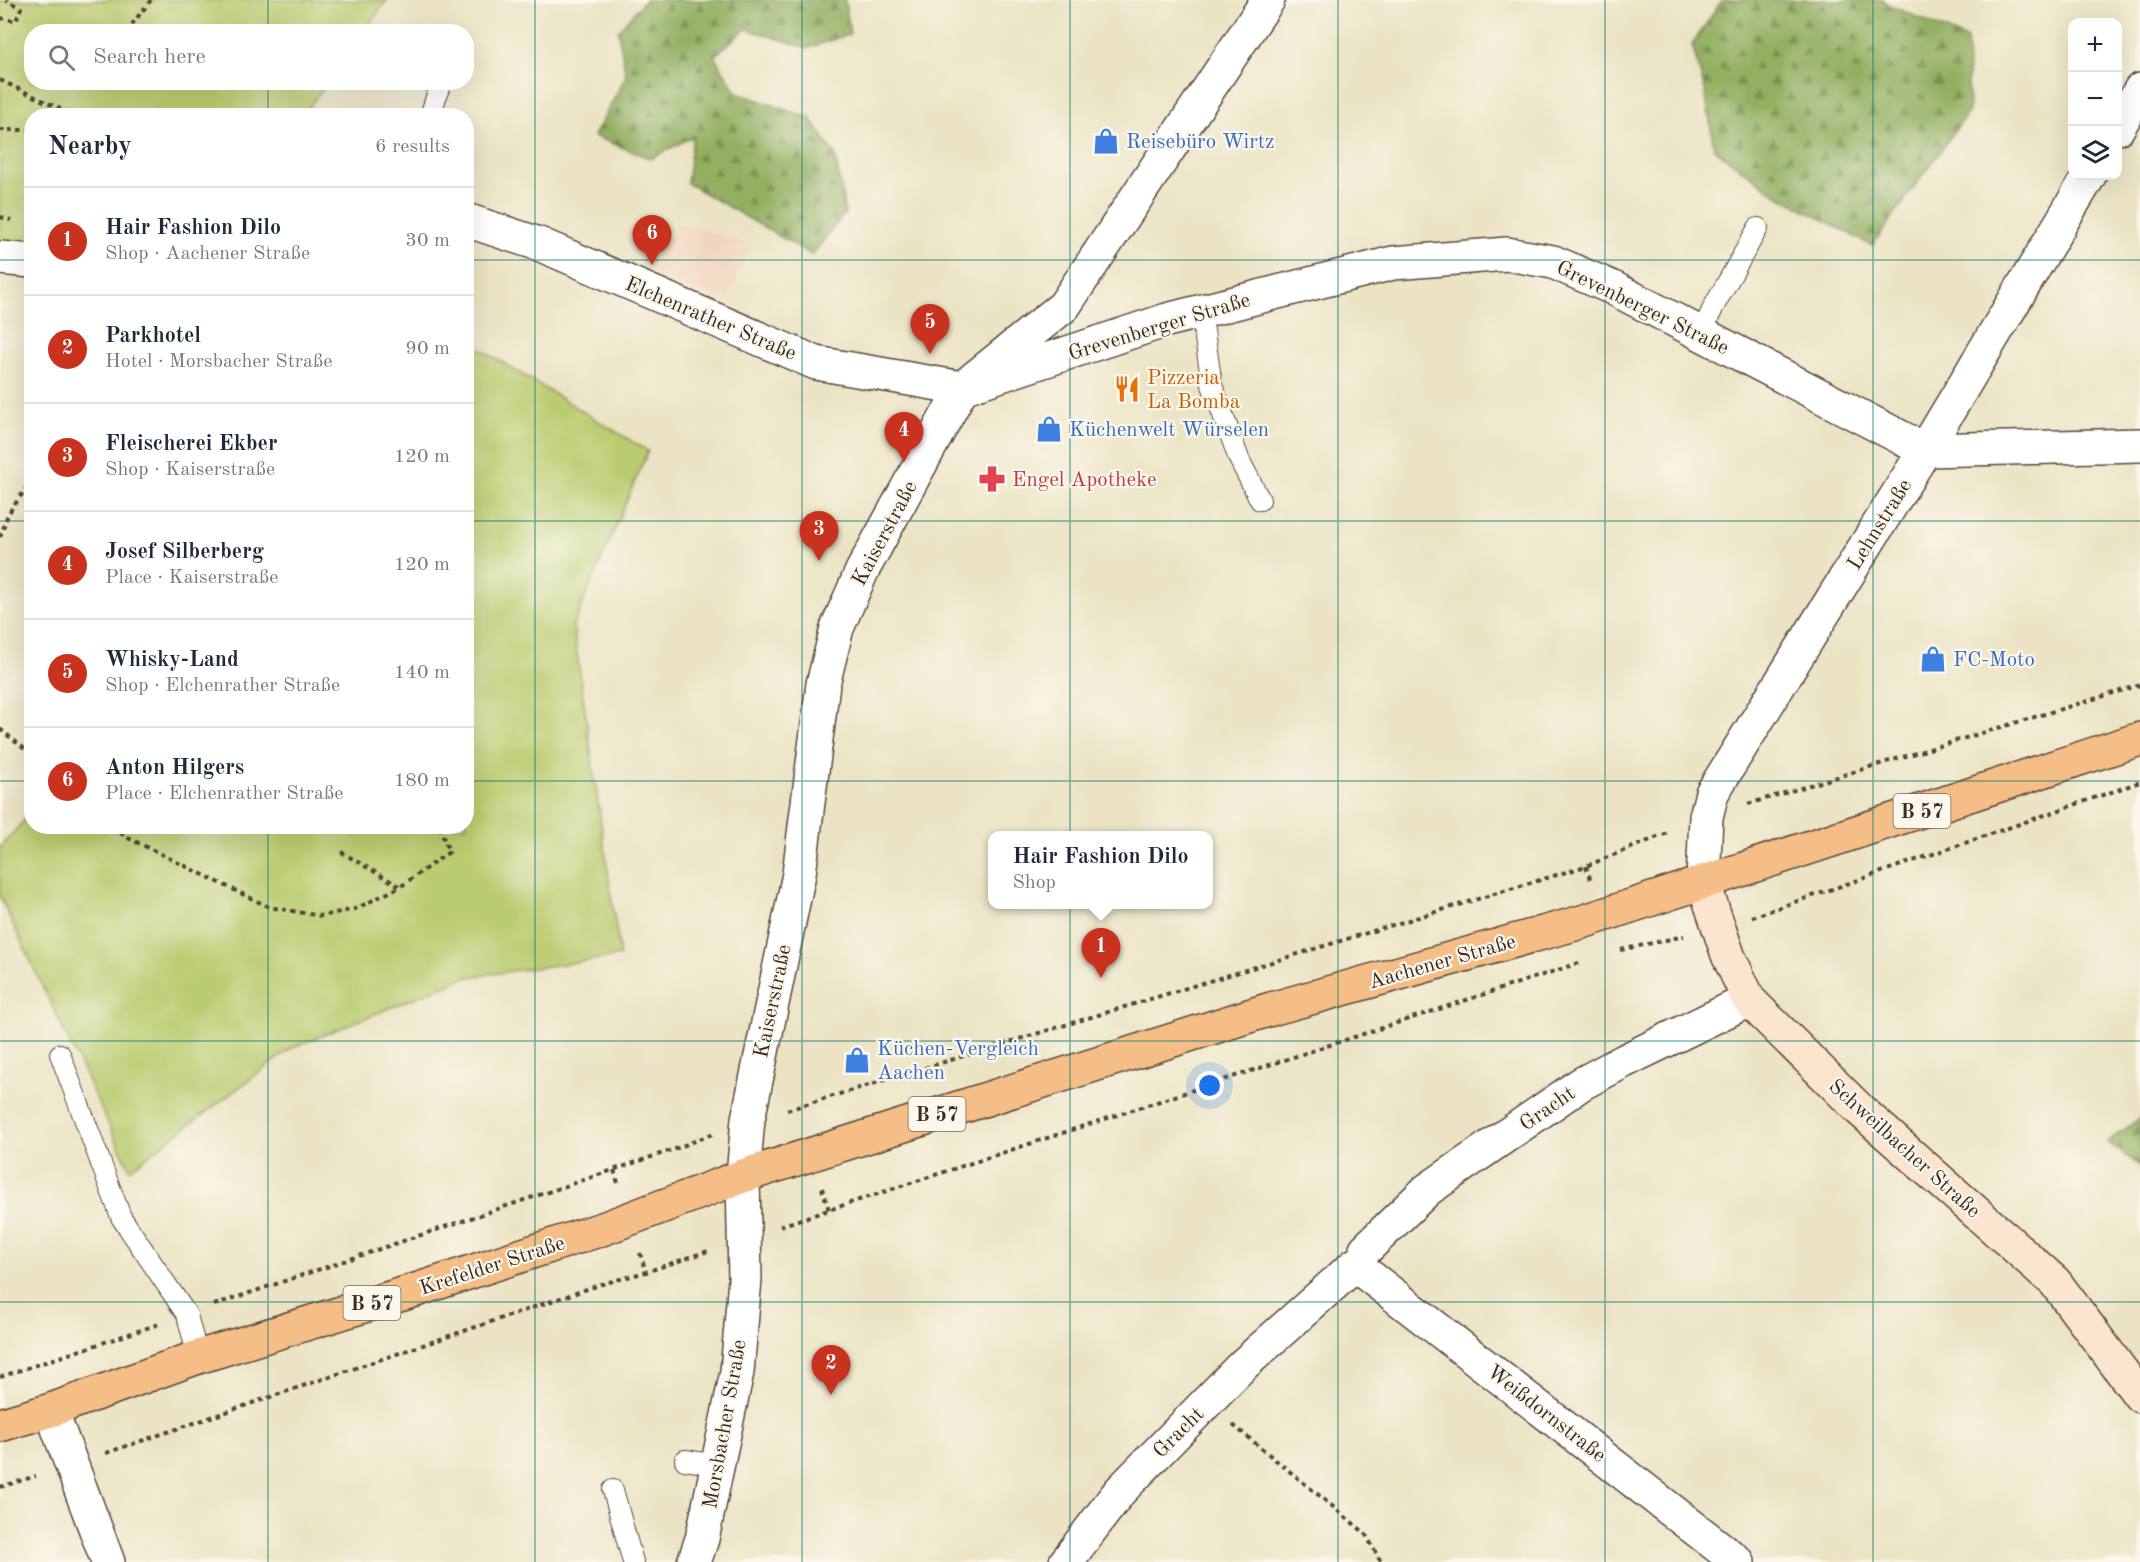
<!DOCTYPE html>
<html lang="en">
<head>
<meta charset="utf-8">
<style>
  :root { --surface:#fff; --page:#f2f2f3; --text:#1f2937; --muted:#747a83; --line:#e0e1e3; --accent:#c8321e }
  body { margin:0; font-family:"Old Standard TT",serif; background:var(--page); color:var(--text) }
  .controls { position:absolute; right:18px; top:18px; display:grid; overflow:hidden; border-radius:12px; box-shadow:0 6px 24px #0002 }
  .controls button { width:54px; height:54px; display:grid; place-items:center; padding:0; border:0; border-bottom:2px solid var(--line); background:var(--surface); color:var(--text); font:30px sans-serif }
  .you { position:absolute; left:1210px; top:1086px; width:21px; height:21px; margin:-15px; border:4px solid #fff; border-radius:50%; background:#1a73e8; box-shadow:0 0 0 9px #1a73e833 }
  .badge { display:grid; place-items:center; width:39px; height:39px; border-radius:50%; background:var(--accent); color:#fff; font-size:20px; font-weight:700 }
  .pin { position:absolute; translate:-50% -50px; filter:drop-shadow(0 2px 3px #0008) }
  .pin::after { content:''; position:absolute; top:32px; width:21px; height:18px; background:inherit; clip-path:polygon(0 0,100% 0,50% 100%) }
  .popup { position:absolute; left:988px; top:831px; width:225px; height:78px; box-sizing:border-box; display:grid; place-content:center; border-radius:12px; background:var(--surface); filter:drop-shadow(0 2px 4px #0005); font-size:20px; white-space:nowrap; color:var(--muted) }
  .popup b { font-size:22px; color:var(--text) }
  .popup::after { content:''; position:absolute; left:50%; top:100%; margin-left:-12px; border:12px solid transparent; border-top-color:var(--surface) }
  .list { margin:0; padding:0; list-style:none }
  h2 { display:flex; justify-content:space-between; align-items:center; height:78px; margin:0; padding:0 24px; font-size:26px }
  h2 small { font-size:20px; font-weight:400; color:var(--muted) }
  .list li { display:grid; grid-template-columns:39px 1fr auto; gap:18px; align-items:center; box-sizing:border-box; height:108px; padding:0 24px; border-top:2px solid var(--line) }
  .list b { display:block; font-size:22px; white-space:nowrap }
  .list p { margin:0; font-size:20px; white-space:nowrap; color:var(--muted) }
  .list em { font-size:20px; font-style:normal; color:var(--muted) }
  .icon { flex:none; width:33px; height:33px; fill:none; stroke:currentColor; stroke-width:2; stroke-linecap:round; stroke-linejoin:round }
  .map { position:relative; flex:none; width:2140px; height:1562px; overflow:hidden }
  .search { position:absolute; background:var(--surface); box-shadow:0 6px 24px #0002; left:24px; top:24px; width:450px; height:66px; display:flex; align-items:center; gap:15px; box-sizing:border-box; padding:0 21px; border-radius:24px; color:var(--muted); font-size:22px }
  .panel { position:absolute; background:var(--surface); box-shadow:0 6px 24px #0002; left:24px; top:108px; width:450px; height:726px; border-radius:24px }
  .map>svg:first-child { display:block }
  .built { fill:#f2d4be }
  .green { fill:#bacc6f; stroke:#7a7b46; stroke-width:1.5 }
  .forest { fill:url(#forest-firs); stroke:#676d40; stroke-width:1.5 }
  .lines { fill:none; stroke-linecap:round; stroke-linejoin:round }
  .service-casing { stroke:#554637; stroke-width:22 }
  .minor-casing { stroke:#554637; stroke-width:36 }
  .secondary-casing { stroke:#554637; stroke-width:36 }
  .primary-casing { stroke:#554637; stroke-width:36 }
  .path { stroke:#554637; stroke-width:4; stroke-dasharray:4.5 4.5; stroke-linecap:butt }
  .service { stroke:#fff; stroke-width:20 }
  .minor { stroke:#fff; stroke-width:33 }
  .secondary { stroke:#fbe5cf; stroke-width:33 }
  .primary { stroke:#f5be86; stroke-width:33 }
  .grid { fill:none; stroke:#0f766e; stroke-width:1.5; stroke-opacity:0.55 }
  .labels { text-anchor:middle; stroke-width:4.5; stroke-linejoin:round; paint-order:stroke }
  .shield { fill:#fbf7ec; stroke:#75685c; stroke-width:1.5 }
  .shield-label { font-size:20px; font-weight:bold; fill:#3b2a1e }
  .shop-label { font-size:21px; fill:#366cbe; stroke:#fbf7ec; text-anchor:start }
  .street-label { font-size:21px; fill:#3b2a1e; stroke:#fbf7ec }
  .food-label { font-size:21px; fill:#c56008; stroke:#fbf7ec; text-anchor:start }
  .health-label { font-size:21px; fill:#be3a42; stroke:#fbf7ec; text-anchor:start }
</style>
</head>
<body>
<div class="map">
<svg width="2140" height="1562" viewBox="0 0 2140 1562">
  <defs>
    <pattern id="forest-firs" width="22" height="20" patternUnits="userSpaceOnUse" patternTransform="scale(1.5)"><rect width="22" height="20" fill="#93b062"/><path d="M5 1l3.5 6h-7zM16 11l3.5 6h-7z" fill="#798f50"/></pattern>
  </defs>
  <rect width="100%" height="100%" fill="#fbf7ec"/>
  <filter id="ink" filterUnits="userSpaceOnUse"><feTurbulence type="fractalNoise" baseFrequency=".0167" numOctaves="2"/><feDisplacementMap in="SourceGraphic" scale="12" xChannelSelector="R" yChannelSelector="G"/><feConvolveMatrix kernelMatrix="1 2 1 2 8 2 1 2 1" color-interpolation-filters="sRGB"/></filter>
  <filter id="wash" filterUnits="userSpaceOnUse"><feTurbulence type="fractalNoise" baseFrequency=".008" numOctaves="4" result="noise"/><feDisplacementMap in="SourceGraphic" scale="24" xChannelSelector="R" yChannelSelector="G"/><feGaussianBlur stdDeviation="1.35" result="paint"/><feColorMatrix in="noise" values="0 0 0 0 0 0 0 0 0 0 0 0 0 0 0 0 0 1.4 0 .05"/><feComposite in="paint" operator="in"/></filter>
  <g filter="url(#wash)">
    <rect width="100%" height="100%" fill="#ebe3c3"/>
    <path class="built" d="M678,222L752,245L727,300L652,276L657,258Z"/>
    <path class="green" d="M0,0H387L364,31L32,32V82L327,83L303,115L32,116V246L0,242Z
      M467,341L648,451L573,626L620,956L463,978L292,1048L130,1169L0,897V847L31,813L32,826H466Z"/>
    <path class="forest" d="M645,0H845L850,34L808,48L746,29L714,56L737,93L810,118L835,154L845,213L812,255L687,183L693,136L651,159L594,136L626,76L618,31Z
      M1722,0H1884L1889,5L1967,39L1969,111L1872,246L1777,195L1714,149L1705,90L1692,45Z
      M2140,1118V1166L2107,1142Z"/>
  </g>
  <g filter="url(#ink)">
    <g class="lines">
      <g class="service-casing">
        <path id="service" d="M430,116L441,82
          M1201,311L1212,385L1239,459L1260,500
          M1701,334L1714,306L1758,228
          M60,1054L121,1217L187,1315L198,1357
          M685,1460L718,1465
          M613,1490L633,1562"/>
      </g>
      <g class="minor-casing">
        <path id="minor" d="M2118,128L2140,90
          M466,220L539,244L816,363L962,388L1167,320L1393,263L1507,254L1553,262L1613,288L1925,450L2140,445
          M0,258L32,261
          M1703,881L1706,817L1712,793L1925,450L2089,176
          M1366,1249L1427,1190L1581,1084L1624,1061L1749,1000
          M51,1410L108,1562
          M694,1562L702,1539L737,1372L745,1279L743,1176L748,1119L799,874L823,684L837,628L862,571L962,388L1064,306L1268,0
          M1066,1562L1120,1491L1243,1365L1355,1265L1738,1562"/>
      </g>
      <g class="secondary-casing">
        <path id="secondary" d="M1703,881L1728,955L1749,1000L1860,1110L2055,1282L2140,1396"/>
      </g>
      <g class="primary-casing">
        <path id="primary" d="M0,1425L51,1410L198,1357L419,1289L605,1228L743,1176L1271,1009L1582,922L2140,739"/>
      </g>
      <path class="path" d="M0,18L16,21L21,8L6,0
        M126,32L151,0
        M0,80L75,116
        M0,130H32
        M0,217L11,220
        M0,537L8,514L32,480
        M0,729L32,755
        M1748,804L2140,685
        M114,826L124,836L269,907L321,916L355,909L400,887L449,852L439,826
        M341,852L399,886
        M1586,866L1591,882
        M1752,917L2140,782
        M1621,950L1684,936
        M787,1110L1586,866L1670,832
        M614,1170L619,1186
        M822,1188L829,1210
        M780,1226L1579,963
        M640,1253L646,1272
        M214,1305L675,1149L712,1134
        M0,1377L159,1324
        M1233,1425L1365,1533L1381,1562
        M106,1453L602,1284L646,1272L708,1251
        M0,1487L36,1476"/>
      <use href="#service" class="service"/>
      <use href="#minor" class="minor"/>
      <use href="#secondary" class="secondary"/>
      <use href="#primary" class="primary"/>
    </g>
  </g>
  <path class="grid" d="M268,0V32M535,0V1562M802,0V1562M1070,0V1562M1338,0V1562M1605,0V1562M1873,0V1562M268,82V116M0,260H32M466,260H2140M0,521H32M466,521H2140M0,781H32M466,781H2140M268,826V1562M0,1041H2140M0,1302H2140"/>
  <defs>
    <g id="shop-bare" transform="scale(2.07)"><path d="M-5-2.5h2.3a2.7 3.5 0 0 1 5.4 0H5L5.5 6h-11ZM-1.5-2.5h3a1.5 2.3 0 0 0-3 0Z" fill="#3f7fe0" stroke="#fbf7ec" stroke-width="2.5" paint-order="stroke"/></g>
    <g id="restaurant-bare" transform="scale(2.07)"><path d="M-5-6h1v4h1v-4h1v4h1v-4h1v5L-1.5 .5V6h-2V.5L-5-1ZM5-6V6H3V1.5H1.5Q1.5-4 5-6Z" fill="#e8710a" stroke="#fbf7ec" stroke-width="2.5" paint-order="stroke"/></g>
    <g id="pharmacy-bare" transform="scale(2.07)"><path d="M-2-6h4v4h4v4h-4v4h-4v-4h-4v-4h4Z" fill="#e0444e" stroke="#fbf7ec" stroke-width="2.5" paint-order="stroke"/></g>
  </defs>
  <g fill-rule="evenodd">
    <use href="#shop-bare" x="1106" y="141"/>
    <use href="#restaurant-bare" x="1127" y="389"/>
    <use href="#shop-bare" x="1049" y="429"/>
    <use href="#pharmacy-bare" x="992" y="479"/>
    <use href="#shop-bare" x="1933" y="659"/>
    <use href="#shop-bare" x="857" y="1060"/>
  </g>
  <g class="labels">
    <g class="shield">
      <rect x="1893.5" y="794" width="57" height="34" rx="4.5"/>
      <rect x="908.5" y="1097" width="57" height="34" rx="4.5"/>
      <rect x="343.5" y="1286" width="57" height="34" rx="4.5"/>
    </g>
    <g class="shield-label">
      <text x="1922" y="818">B 57</text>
      <text x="937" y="1121">B 57</text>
      <text x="372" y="1310">B 57</text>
    </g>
    <g class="shop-label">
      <text x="1126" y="148">Reisebüro Wirtz</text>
      <text x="1069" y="436">Küchenwelt Würselen</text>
      <text x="1953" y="666">FC-Moto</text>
      <text x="877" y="1055">Küchen-Vergleich<tspan x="877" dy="24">Aachen</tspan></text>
    </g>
    <g class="street-label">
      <text transform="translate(1643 307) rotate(26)" y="7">Grevenberger Straße</text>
      <text transform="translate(711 318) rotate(23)" y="7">Elchenrather Straße</text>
      <text transform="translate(1159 326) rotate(-17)" y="7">Grevenberger Straße</text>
      <text transform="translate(1879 524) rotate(-58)" y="7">Lehnstraße</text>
      <text transform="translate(884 533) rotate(-62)" y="7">Kaiserstraße</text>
      <text transform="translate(1442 961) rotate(-16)" y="7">Aachener Straße</text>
      <text transform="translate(772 1001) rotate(-78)" y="7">Kaiserstraße</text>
      <text transform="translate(1547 1108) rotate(-35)" y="7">Gracht</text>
      <text transform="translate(1905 1148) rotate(42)" y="7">Schweilbacher Straße</text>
      <text transform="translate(492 1265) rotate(-18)" y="7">Krefelder Straße</text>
      <text transform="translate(1547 1413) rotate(38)" y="7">Weißdornstraße</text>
      <text transform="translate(724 1424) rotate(-80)" y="7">Morsbacher Straße</text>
      <text transform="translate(1178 1432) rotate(-45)" y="7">Gracht</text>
    </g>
    <g class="food-label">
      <text x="1147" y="384">Pizzeria<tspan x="1147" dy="24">La Bomba</tspan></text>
    </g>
    <g class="health-label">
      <text x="1012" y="486">Engel Apotheke</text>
    </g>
  </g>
</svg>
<div class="controls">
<button>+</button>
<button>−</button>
<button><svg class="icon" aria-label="layers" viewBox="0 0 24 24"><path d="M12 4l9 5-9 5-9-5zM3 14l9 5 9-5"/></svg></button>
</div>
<div class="you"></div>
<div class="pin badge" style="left:1101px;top:978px">1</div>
<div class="popup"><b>Hair Fashion Dilo</b>Shop</div>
<div class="pin badge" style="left:831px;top:1395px">2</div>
<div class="pin badge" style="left:819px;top:561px">3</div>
<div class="pin badge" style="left:904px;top:462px">4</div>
<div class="pin badge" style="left:930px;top:354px">5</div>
<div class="pin badge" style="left:652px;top:265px">6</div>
<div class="search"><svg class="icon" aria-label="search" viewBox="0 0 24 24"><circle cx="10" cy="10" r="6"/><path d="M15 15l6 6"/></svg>Search here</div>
<section class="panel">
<h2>Nearby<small>6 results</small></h2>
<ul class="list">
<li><span class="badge">1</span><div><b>Hair Fashion Dilo</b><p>Shop · Aachener Straße</p></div><em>30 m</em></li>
<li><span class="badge">2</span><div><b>Parkhotel</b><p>Hotel · Morsbacher Straße</p></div><em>90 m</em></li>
<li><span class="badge">3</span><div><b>Fleischerei Ekber</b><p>Shop · Kaiserstraße</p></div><em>120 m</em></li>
<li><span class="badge">4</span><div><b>Josef Silberberg</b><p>Place · Kaiserstraße</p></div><em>120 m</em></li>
<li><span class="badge">5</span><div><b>Whisky-Land</b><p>Shop · Elchenrather Straße</p></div><em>140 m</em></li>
<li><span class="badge">6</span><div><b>Anton Hilgers</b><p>Place · Elchenrather Straße</p></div><em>180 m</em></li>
</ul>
</section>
</div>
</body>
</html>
